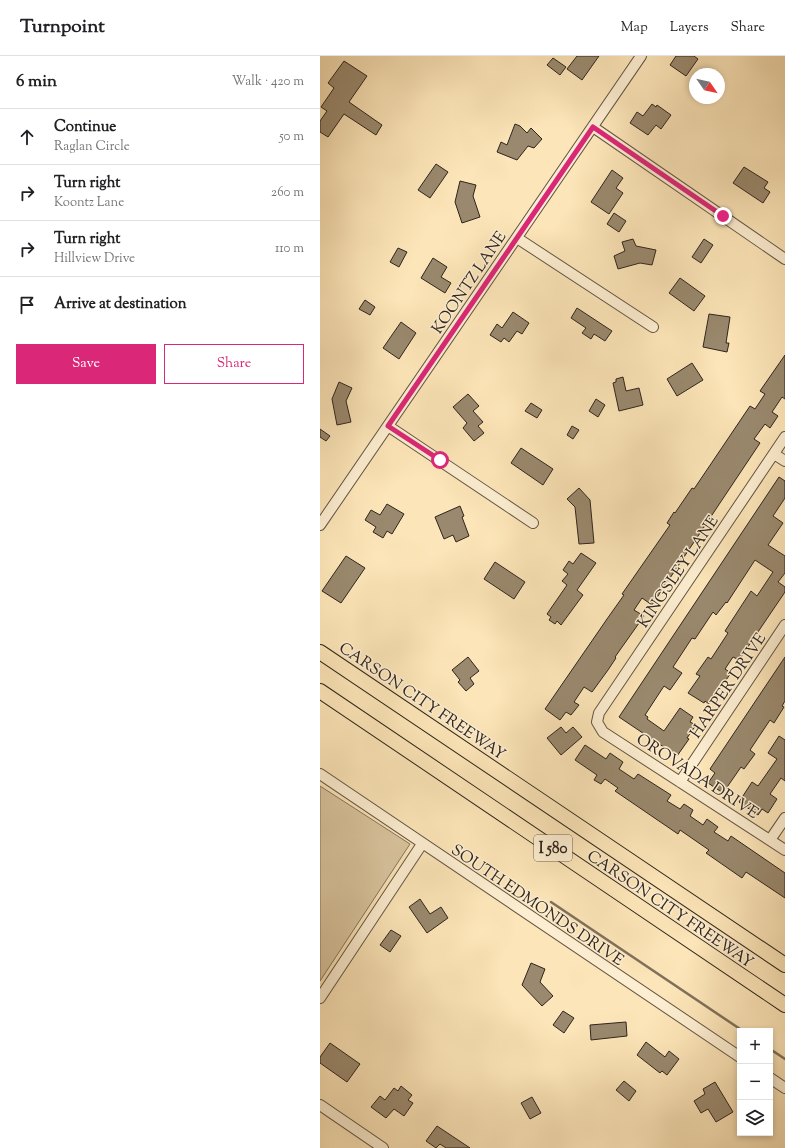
<!DOCTYPE html>
<html lang="en">
<head>
<meta charset="utf-8">
<style>
  :root { --surface:#fff; --page:#f2f2f2; --text:#202124; --muted:#757577; --line:#e0e0e0; --accent:#db2777 }
  body { margin:0; font-family:"Sorts Mill Goudy",serif; background:var(--page); color:var(--text) }
  .controls { position:absolute; right:12px; bottom:12px; display:grid; overflow:hidden; border-radius:0px; box-shadow:0 2px 6px #0003 }
  .controls button { width:36px; height:36px; display:grid; place-items:center; padding:0; border:0; border-bottom:1px solid var(--line); background:var(--surface); color:var(--text); font:20px sans-serif }
  .compass { position:absolute; left:369px; top:12px; width:36px; height:36px; border-radius:50%; background:var(--surface); box-shadow:0 2px 6px #0003; rotate:124deg }
  .stop { position:absolute; width:12px; height:12px; margin:-9px; border:3px solid #db2777; border-radius:50%; background:#fff }
  .stop.end { background:#db2777; border-color:#fff; box-shadow:0 1px 4px #0008 }
  .list { margin:0; padding:0; list-style:none }
  h2 { display:flex; justify-content:space-between; align-items:center; height:52px; margin:0; padding:0 16px; font-size:17px }
  h2 small { font-size:13px; font-weight:400; color:var(--muted) }
  .list li { display:grid; grid-template-columns:26px 1fr auto; gap:12px; align-items:center; box-sizing:border-box; height:56px; padding:0 16px; border-top:1px solid var(--line) }
  .list b { display:block; font-size:15px; white-space:nowrap }
  .list p { margin:0; font-size:13px; white-space:nowrap; color:var(--muted) }
  .list em { font-size:13px; font-style:normal; color:var(--muted) }
  .actions { display:flex; gap:8px; padding:12px 16px }
  .actions a { flex:1; padding:9px 0; border:1px solid var(--accent); border-radius:0px; text-align:center; font-size:14px; color:var(--accent) }
  .actions .main { background:var(--accent); color:#fff }
  .icon { flex:none; width:22px; height:22px; fill:none; stroke:currentColor; stroke-width:2; stroke-linecap:round; stroke-linejoin:round }
  .map { position:relative; flex:none; width:465px; height:1092px; overflow:hidden }
  header { display:flex; align-items:center; gap:24px; box-sizing:border-box; height:56px; padding:0 20px; background:var(--surface); border-bottom:1px solid var(--line) }
  header strong { font-size:19px }
  nav { display:flex; gap:22px; margin-inline-start:auto; font-size:14px }
  main { display:flex }
  aside { flex:1; background:var(--surface) }
  .map>svg:first-child { display:block }
  .green { fill:#d9c49e; stroke:#84745e }
  .lines { fill:none; stroke-linecap:round; stroke-linejoin:round }
  .stream { stroke:#80715b; stroke-width:2.5 }
  .building { fill:#9a896e; stroke:#2f251e }
  .minor-casing { stroke:#625544; stroke-width:12 }
  .highway-casing { stroke:#2f251e; stroke-width:16 }
  .minor { stroke:#fdeed1; stroke-width:10 }
  .highway { stroke:#fce5b8; stroke-width:14 }
  .route { stroke:#db2777; stroke-width:5 }
  .labels { text-anchor:middle; stroke-width:3; stroke-linejoin:round; paint-order:stroke }
  .shield { fill:#fdeed1; stroke:#6d6154; stroke-width:1 }
  .shield-label { font-size:15px; font-weight:bold; fill:#2f251e }
  .street-label { font-size:16px; fill:#2f251e; stroke:#fdeed1 }
</style>
</head>
<body>
<header>
<strong>Turnpoint</strong>
<nav><a>Map</a><a>Layers</a><a>Share</a></nav>
</header>
<main>
<aside>
<h2>6 min<small>Walk · 420 m</small></h2>
<ul class="list">
<li><svg class="icon" aria-label="ahead" viewBox="0 0 24 24"><path d="M12 20V5M6 11l6-6 6 6"/></svg><div><b>Continue</b><p>Raglan Circle</p></div><em>50 m</em></li>
<li><svg class="icon" aria-label="right" viewBox="0 0 24 24"><path d="M7 20v-9h11M14 6l5 5-5 5"/></svg><div><b>Turn right</b><p>Koontz Lane</p></div><em>260 m</em></li>
<li><svg class="icon" aria-label="right" viewBox="0 0 24 24"><path d="M7 20v-9h11M14 6l5 5-5 5"/></svg><div><b>Turn right</b><p>Hillview Drive</p></div><em>110 m</em></li>
<li><svg class="icon" aria-label="arrive" viewBox="0 0 24 24"><path d="M6 21V4h12l-3 4 3 4H6"/></svg><div><b>Arrive at destination</b></div></li>
</ul>
<div class="actions"><a class="main">Save</a><a>Share</a></div>
</aside>
<div class="map">
<svg width="465" height="1092" viewBox="0 0 465 1092">
  <rect width="100%" height="100%" fill="#fce5b8"/>
  <filter id="stains"><feTurbulence type="fractalNoise" baseFrequency=".005" numOctaves="4"/><feColorMatrix values="0 0 0 0 .2 0 0 0 0 .09 0 0 0 0 .02 0 0 0 .5 -.17"/></filter>
  <radialGradient id="worn" r=".72"><stop offset=".6" stop-color="#630" stop-opacity="0"/><stop offset="1" stop-color="#630" stop-opacity=".3"/></radialGradient>
  <path class="green" d="M0,730L90,788L0,925Z"/>
  <g class="lines">
    <path class="stream" d="M231,846L423,975
      M450,993L465,1003"/>
  </g>
  <path class="building" d="M257,0H279L262,24L247,13Z
    M356,0H374L378,3L366,20L350,9Z
    M233,2L246,11L240,19L227,9Z
    M24,5L47,20L29,46L62,69L56,79L24,58L8,81L0,76V65L7,55L1,51L14,32L8,27Z
    M332,48L336,51L337,49L351,59L341,73L336,69L328,79L310,67L317,56L323,60Z
    M195,68L200,70L207,77L211,72L222,83L214,92L208,90L197,104L177,96L181,86L187,89Z
    M116,108L128,116L110,142L98,134Z
    M424,111L448,126L444,132L450,136L443,147L413,127Z
    M292,114L303,122L296,132L303,137L289,158L271,146Z
    M140,125L156,129L153,140L160,161L142,167L135,146Z
    M294,157L306,165L299,176L287,168Z
    M313,183L316,190L336,194L332,209L320,207L298,213L294,200L305,195L302,186Z
    M384,183L393,189L381,207L372,201Z
    M78,192L87,196L79,211L70,206Z
    M113,202L127,211L121,221L131,227L125,237L101,222Z
    M360,222L385,240L374,255L349,237Z
    M45,244L55,251L50,259L39,253Z
    M257,252L292,275L285,285L274,278L271,283L262,277L266,272L251,262Z
    M193,256L209,267L202,278L197,275L189,286L184,282L181,286L170,279L177,268L182,272Z
    M389,258L410,261L406,287H409L407,296L383,291Z
    M81,266L96,277L79,303L63,292Z
    M465,299V343L462,341L452,356L458,360L450,372L445,368L434,383L440,387L332,549L322,542L314,554L324,560L295,601L296,602L288,614L272,636L264,631L254,646L259,649L251,659L246,656L240,664L225,653L287,563L304,539L302,538L350,469L347,467L354,456L355,457L372,432L374,433L430,350L435,353L445,338L440,335Z
    M372,307L383,324L357,340L347,323Z
    M303,321L306,335L319,332L323,349L299,355L293,327L296,326V323Z
    M19,326L32,332L26,345L31,366L17,369L12,343Z
    M148,338L159,350L153,355L163,366L158,370L164,377L154,385L143,372L147,367L133,351Z
    M276,343L285,349L278,361L269,355Z
    M211,347L222,354L217,362L205,355Z
    M252,370L259,374L253,383L247,379Z
    M0,373L10,380L6,385L0,381Z
    M201,392L233,413L223,429L191,407Z
    M459,421L465,425V442L453,460L463,467L448,489L465,500V517L458,526L465,531V536L419,604L413,601L405,613L411,617L389,648L385,645L384,647L368,637L380,620L376,618L388,601L391,603L408,577L405,575L431,535L437,540L453,516L435,504L407,547L406,546L396,559L393,556L375,583L372,582L353,611L362,617L350,634L344,630L325,659L328,661L327,663L344,675L360,652L373,661L370,666L376,669L367,682L369,683L357,700L299,661Z
    M259,432L270,444L274,487L259,488L255,451L247,443Z
    M67,448L84,458L72,478L67,475L63,482L53,476L56,471L45,464L51,454L60,459Z
    M140,450L144,460L142,461L149,480L136,486L133,479L124,483L115,461Z
    M261,497L276,507L257,534L263,539L241,569L237,565L235,568L229,564L231,561L227,558L247,529L242,525L248,518L243,514L249,505L253,508Z
    M26,500L45,512L21,547L2,535Z
    M175,506L205,526L194,543L164,523Z
    M148,601L159,615L150,622L154,628L146,635L138,626L140,624L132,614Z
    M465,601V645L462,650L464,651L454,667L450,664L430,694L435,698L424,713L421,711L403,737L388,727L395,717L390,713Z
    M241,671L246,677L253,671L262,681L241,699L227,682Z
    M459,680L465,684V725L461,722L450,738L457,743L448,757L442,753L438,759L419,746L432,726L438,730L457,703L448,697Z
    M265,689L286,703L290,697L303,706L299,713L314,723L318,718L351,739L347,745L360,753L364,748L373,754L370,760L383,769L387,763L398,771L394,776L408,785L411,780L465,817V842L426,816L422,822L386,797L389,794L360,774L358,778L295,735L298,732L285,723L281,728L274,724L277,719L255,704Z
    M100,843L110,858L121,851L128,862L107,877L89,851Z
    M71,874L81,880L70,896L60,889Z
    M211,907L225,913L220,926L233,940L222,950L202,929Z
    M243,955L254,962L244,977L233,969Z
    M306,966L307,980L271,984L270,969Z
    M326,986L345,1001L349,995L359,1003L347,1019L342,1015L340,1017L317,999Z
    M10,987L40,1008L27,1026L0,1007V1001Z
    M304,1025L316,1035L309,1045L296,1034Z
    M395,1026L413,1056L396,1066L388,1053L381,1057L374,1045L385,1038L383,1033Z
    M81,1030L92,1039L88,1044L93,1047L84,1060L74,1053L66,1062L51,1051L60,1040L65,1044L74,1032L78,1035Z
    M212,1041L221,1057L210,1063L201,1047Z
    M117,1070L150,1092H126L120,1088L116,1092L106,1085Z"/>
  <g class="lines">
    <g class="minor-casing">
      <path id="minor" d="M273,71L465,203
        M197,182L333,271
        M68,370L213,467
        M465,381L279,657L277,666L283,676L465,794
        M454,398L465,405
        M0,469L321,0
        M0,718L420,1001
        M360,726L465,569
        M450,784L465,762
        M0,942L102,788
        M450,1022L465,1032
        M0,1049L63,1092"/>
    </g>
    <g class="highway-casing">
      <path id="highway" d="M0,596L465,909
        M0,635L465,949"/>
    </g>
    <use href="#minor" class="minor"/>
    <use href="#highway" class="highway"/>
  </g>
  <g class="lines">
    <path class="route" d="M120,404L68,370L273,71L403,160"/>
  </g>
  <g class="labels">
    <rect class="shield" x="214" y="779" width="38" height="26" rx="3"/>
    <g class="shield-label">
      <text x="233" y="797">I 580</text>
    </g>
    <g class="street-label">
      <text transform="translate(148 226) rotate(-56)" y="6">KOONTZ LANE</text>
      <text transform="translate(357 515) rotate(-56)" y="6">KINGSLEY LANE</text>
      <text transform="translate(407 629) rotate(-56)" y="6">HARPER DRIVE</text>
      <text transform="translate(103 644) rotate(34)" y="6">CARSON CITY FREEWAY</text>
      <text transform="translate(378 719) rotate(33)" y="6">OROVADA DRIVE</text>
      <text transform="translate(218 848) rotate(34)" y="6">SOUTH EDMONDS DRIVE</text>
      <text transform="translate(351 852) rotate(34)" y="6">CARSON CITY FREEWAY</text>
    </g>
  </g>
  <rect width="100%" height="100%" filter="url(#stains)"/>
  <rect width="100%" height="100%" fill="url(#worn)"/>
</svg>
<div class="controls">
<button>+</button>
<button>−</button>
<button><svg class="icon" aria-label="layers" viewBox="0 0 24 24"><path d="M12 4l9 5-9 5-9-5zM3 14l9 5 9-5"/></svg></button>
</div>
<svg class="compass" viewBox="-18 -18 36 36"><path d="M0-13l5 13h-10z" fill="#e53935"/><path d="M0 13l5-13h-10z" fill="#757577"/></svg>
<div class="stop" style="left:120px;top:404px"></div>
<div class="stop end" style="left:403px;top:160px"></div>
</div>
</main>
</body>
</html>
